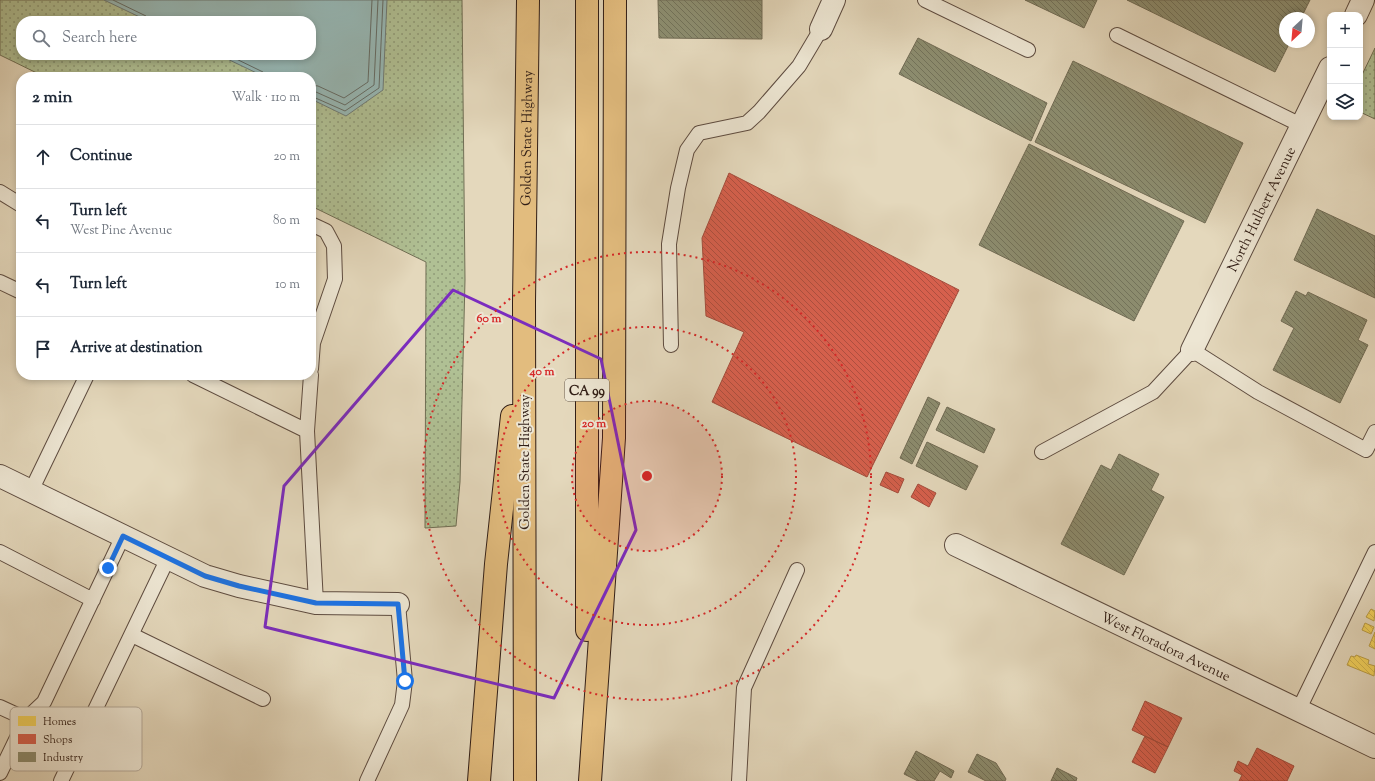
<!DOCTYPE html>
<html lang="en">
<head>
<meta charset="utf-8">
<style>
  :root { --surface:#fff; --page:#f6f6f7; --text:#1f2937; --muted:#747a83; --line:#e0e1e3 }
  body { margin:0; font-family:"Sorts Mill Goudy",serif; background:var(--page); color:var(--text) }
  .controls { position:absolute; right:12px; top:12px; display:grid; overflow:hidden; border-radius:8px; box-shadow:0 2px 6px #0003 }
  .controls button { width:36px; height:36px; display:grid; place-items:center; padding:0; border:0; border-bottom:1px solid var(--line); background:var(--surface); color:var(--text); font:20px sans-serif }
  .compass { position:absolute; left:1279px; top:12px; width:36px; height:36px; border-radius:50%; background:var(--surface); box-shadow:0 2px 6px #0003; rotate:206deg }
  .stop { position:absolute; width:12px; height:12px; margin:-9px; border:3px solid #1a73e8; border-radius:50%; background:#fff }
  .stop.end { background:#1a73e8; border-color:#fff; box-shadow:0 1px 4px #0008 }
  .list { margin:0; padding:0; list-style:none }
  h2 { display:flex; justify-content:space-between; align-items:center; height:52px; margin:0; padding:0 16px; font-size:17px }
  h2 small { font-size:13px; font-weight:400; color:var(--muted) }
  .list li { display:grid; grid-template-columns:26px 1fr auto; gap:12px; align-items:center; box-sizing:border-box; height:64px; padding:0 16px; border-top:1px solid var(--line) }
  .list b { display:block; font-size:15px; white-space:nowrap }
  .list p { margin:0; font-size:13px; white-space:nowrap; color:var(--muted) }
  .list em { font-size:13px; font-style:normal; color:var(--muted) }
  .icon { flex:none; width:22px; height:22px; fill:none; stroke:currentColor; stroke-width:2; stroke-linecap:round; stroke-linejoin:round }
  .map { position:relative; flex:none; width:1375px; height:781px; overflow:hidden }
  .search { position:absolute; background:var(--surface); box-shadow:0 2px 6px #0003; left:16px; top:16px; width:300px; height:44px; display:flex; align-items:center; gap:10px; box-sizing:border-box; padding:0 14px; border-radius:16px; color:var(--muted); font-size:15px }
  .panel { position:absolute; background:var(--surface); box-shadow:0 2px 6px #0003; left:16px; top:72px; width:300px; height:308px; border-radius:16px }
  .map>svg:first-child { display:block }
  .grass { fill:url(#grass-dots); stroke:#706f55; fill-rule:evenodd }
  .water { fill:#97b9b7; stroke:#6e7b77 }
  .homes { fill:url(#homes-back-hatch); stroke:#bb9e47 }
  .shops { fill:url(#shops-back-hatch); stroke:#a44c3c }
  .industry { fill:url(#industry-back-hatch); stroke:#716b54 }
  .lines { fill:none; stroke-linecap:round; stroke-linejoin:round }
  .shore { stroke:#646c66; stroke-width:1 }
  .service-casing { stroke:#5e4c40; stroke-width:16 }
  .minor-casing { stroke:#5e4c40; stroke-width:24 }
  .motorway-casing { stroke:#311e16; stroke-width:24 }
  .service { stroke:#ede6d3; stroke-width:14 }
  .minor { stroke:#ede6d3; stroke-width:22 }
  .motorway { stroke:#e2bc7e; stroke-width:22 }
  .route { stroke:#1a73e8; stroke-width:5 }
  .marked { fill:none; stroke:#7b2cbf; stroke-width:3; stroke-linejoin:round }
  .ring { fill:none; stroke:#d62828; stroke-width:2; stroke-dasharray:2 4 }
  .labels { text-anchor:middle; stroke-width:4; stroke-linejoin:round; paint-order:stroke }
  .shield { fill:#ede6d3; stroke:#695a4f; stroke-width:1 }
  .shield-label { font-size:13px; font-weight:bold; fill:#311e16 }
  .street-label { font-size:14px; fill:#311e16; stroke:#ede6d3 }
  .key { fill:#ede6d3; stroke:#b5aa9a; stroke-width:1 }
  .key-label { font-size:11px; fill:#311e16 }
  .centre { fill:#d62828; stroke:#ede6d3; stroke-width:2 }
  .ring-label { font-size:12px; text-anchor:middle; font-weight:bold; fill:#d62828; stroke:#ede6d3; stroke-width:4; stroke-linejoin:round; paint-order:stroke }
</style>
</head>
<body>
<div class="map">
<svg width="1375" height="781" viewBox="0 0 1375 781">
  <defs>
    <pattern id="grass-dots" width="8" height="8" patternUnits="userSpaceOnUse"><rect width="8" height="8" fill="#b0c094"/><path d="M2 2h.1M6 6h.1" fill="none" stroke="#909b78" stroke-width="1.8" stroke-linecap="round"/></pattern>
    <pattern id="homes-back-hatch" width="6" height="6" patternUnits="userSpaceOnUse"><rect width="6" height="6" fill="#f6d55c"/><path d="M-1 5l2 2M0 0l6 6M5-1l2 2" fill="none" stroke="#d3b64f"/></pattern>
    <pattern id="shops-back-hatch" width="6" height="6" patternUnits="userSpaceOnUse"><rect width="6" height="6" fill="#d6604d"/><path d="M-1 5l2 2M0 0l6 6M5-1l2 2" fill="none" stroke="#ae4f3f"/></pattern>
    <pattern id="industry-back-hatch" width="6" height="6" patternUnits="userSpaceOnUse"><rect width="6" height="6" fill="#8c8c6e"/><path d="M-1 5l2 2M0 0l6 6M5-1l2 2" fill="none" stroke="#737259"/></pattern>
  </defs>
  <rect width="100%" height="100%" fill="#e4d8bc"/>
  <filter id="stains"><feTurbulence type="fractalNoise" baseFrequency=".005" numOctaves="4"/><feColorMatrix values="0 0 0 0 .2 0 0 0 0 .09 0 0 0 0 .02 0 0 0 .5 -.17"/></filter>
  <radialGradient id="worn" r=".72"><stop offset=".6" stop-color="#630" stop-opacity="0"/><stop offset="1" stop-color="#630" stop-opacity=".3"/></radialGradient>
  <path class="grass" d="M0,0H462L465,280L460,482L456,526L425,528L426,262L311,206V77H45L0,55ZM21,21H311V55H21Z
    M1375,48V119L1360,112V79Z"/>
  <path class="water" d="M104,0H387L383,90L346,116L311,99V77H265L219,55H311V21H148Z"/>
  <path class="homes" d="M1371,609L1375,611L1374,621L1366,617Z
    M1365,623L1374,627L1371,634L1362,630Z
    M1375,632V649L1369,646Z
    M1356,655L1369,660L1368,664L1375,666L1374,676L1347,665L1351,656L1355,657Z"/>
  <path class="shops" d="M729,173L959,290L867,477L712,402L744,332L706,316L702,238Z
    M886,472L904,479L898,493L880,485Z
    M918,484L936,493L929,507L911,497Z
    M1145,701L1182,718L1168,747L1132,730Z
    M1145,736L1168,747L1155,773L1132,762Z
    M1257,748L1294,766L1287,781H1239L1242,775L1234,771L1238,761L1248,766Z"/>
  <path class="industry" d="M658,0H762V39L659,38Z
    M1025,0H1097L1084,28Z
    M1127,0H1310L1301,18H1285V42H1290L1275,72Z
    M918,38L1047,103L1031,141L899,74Z
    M1073,61L1243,143L1205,223L1035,142Z
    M1029,144L1184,221L1134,321L979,245Z
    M1317,209L1375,236V298L1294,260Z
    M1296,291L1306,296L1308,292L1367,320L1358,340L1368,345L1340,403L1273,370L1294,328L1281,321Z
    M928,397L940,403L912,464L900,458Z
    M947,407L995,429L984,453L936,430Z
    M927,442L978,466L966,490L916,466Z
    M1119,454L1159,474L1151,490L1164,497L1124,575L1061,544L1101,465L1111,470Z
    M916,751L954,771L951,778L940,771L934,781H918L904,774Z
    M977,754L996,763L1006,779L1005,781H986L968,772Z
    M1057,768L1077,778L1076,781H1051Z"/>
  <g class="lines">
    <path class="shore" d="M113,0L146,16L148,21
      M228,55L263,72L265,77
      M311,85L318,86L344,98L368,82L372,0
      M311,91L316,92L345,105L374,85L378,0
      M311,96L345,111L379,88L383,0"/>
    <g class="service-casing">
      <path id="service" d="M925,0L1028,50
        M1117,35L1301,125
        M0,192L21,205
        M311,224L326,231L334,246L335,279L313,343L311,369
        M0,282L21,292
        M671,345L669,244L678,188L687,150L699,133L747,123L759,112L799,66L821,29
        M193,375L307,431
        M311,375L307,431L316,603
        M1042,452L1153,392L1192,350L1258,392L1366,450L1375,432
        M31,491L87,375
        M0,552L93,600
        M132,635L263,699
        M0,707L26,719L44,702L123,536
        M1299,709L1375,552
        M0,773L26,719
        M61,781L168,558
        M367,781L402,705L405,681L398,604
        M739,781L744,688L797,570"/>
    </g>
    <g class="minor-casing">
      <g id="minor">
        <path d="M1356,15L1363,0"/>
        <path d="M821,29L834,0"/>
        <path id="s1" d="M1192,350L1330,68"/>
        <path d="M0,476L205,576L239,586L316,603L398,604"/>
        <path id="s2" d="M956,545L1375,747"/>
      </g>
    </g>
    <g class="motorway-casing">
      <g id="motorway">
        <path d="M587,0V630"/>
        <path d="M479,781L496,564L512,416"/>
        <path id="s3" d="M525,781L524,303L528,0"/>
        <path d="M590,781L614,438L615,0"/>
      </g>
    </g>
    <use href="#service" class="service"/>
    <use href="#minor" class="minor"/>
    <use href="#motorway" class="motorway"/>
  </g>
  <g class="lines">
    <path class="route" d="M108,568L123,536L205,576L239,586L316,603L398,604L405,681"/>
  </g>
  <path class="marked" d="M453,290L601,359L636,530L554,698L265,627L284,486Z"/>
  <circle cx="647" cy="476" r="75" fill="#d62828" fill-opacity=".12"/>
  <g class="ring">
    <circle cx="647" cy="476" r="75"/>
    <circle cx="647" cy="476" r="149"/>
    <circle cx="647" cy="476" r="224"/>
  </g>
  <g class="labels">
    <rect class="shield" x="565" y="379" width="44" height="22" rx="3"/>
    <g class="shield-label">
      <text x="587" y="395">CA 99</text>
    </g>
    <g class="street-label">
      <text dy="5" stroke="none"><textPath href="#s3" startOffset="643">Golden State Highway</textPath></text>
      <text dy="5" stroke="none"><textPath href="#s1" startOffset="157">North Hulbert Avenue</textPath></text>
      <text transform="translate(524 462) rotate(-90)" y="5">Golden State Highway</text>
      <text dy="5" stroke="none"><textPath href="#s2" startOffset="233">West Floradora Avenue</textPath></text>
    </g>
  </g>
  <rect x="10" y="707" width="132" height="64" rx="6" class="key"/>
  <rect x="18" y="716" width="18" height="10" fill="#f6d55c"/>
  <rect x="18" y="734" width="18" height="10" fill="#d6604d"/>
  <rect x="18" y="752" width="18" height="10" fill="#8c8c6e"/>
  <g class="key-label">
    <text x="43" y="725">Homes</text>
    <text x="43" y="743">Shops</text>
    <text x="43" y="761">Industry</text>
  </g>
  <circle cx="647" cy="476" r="6" class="centre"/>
  <g class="ring-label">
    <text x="489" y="322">60 m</text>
    <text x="542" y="375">40 m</text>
    <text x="594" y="427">20 m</text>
  </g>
  <rect width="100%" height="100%" filter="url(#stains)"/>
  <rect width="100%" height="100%" fill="url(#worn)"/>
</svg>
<div class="controls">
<button>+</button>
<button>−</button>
<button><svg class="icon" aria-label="layers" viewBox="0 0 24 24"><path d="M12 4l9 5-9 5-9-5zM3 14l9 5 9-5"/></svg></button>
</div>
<svg class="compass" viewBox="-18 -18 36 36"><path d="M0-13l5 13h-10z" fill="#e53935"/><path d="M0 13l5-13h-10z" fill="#747a83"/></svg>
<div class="stop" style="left:405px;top:681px"></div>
<div class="stop end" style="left:108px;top:568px"></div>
<div class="search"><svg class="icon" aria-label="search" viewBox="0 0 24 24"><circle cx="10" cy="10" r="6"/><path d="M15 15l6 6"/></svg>Search here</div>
<section class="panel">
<h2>2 min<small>Walk · 110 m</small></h2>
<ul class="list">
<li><svg class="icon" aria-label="ahead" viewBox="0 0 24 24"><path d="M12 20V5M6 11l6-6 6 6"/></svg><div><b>Continue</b></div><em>20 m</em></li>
<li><svg class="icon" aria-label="left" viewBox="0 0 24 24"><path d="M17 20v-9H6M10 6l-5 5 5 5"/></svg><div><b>Turn left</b><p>West Pine Avenue</p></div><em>80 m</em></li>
<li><svg class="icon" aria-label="left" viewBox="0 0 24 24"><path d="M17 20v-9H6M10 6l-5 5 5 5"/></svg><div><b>Turn left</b></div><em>10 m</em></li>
<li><svg class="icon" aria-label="arrive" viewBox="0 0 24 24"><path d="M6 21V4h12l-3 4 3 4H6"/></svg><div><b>Arrive at destination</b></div></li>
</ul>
</section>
</div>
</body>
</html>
